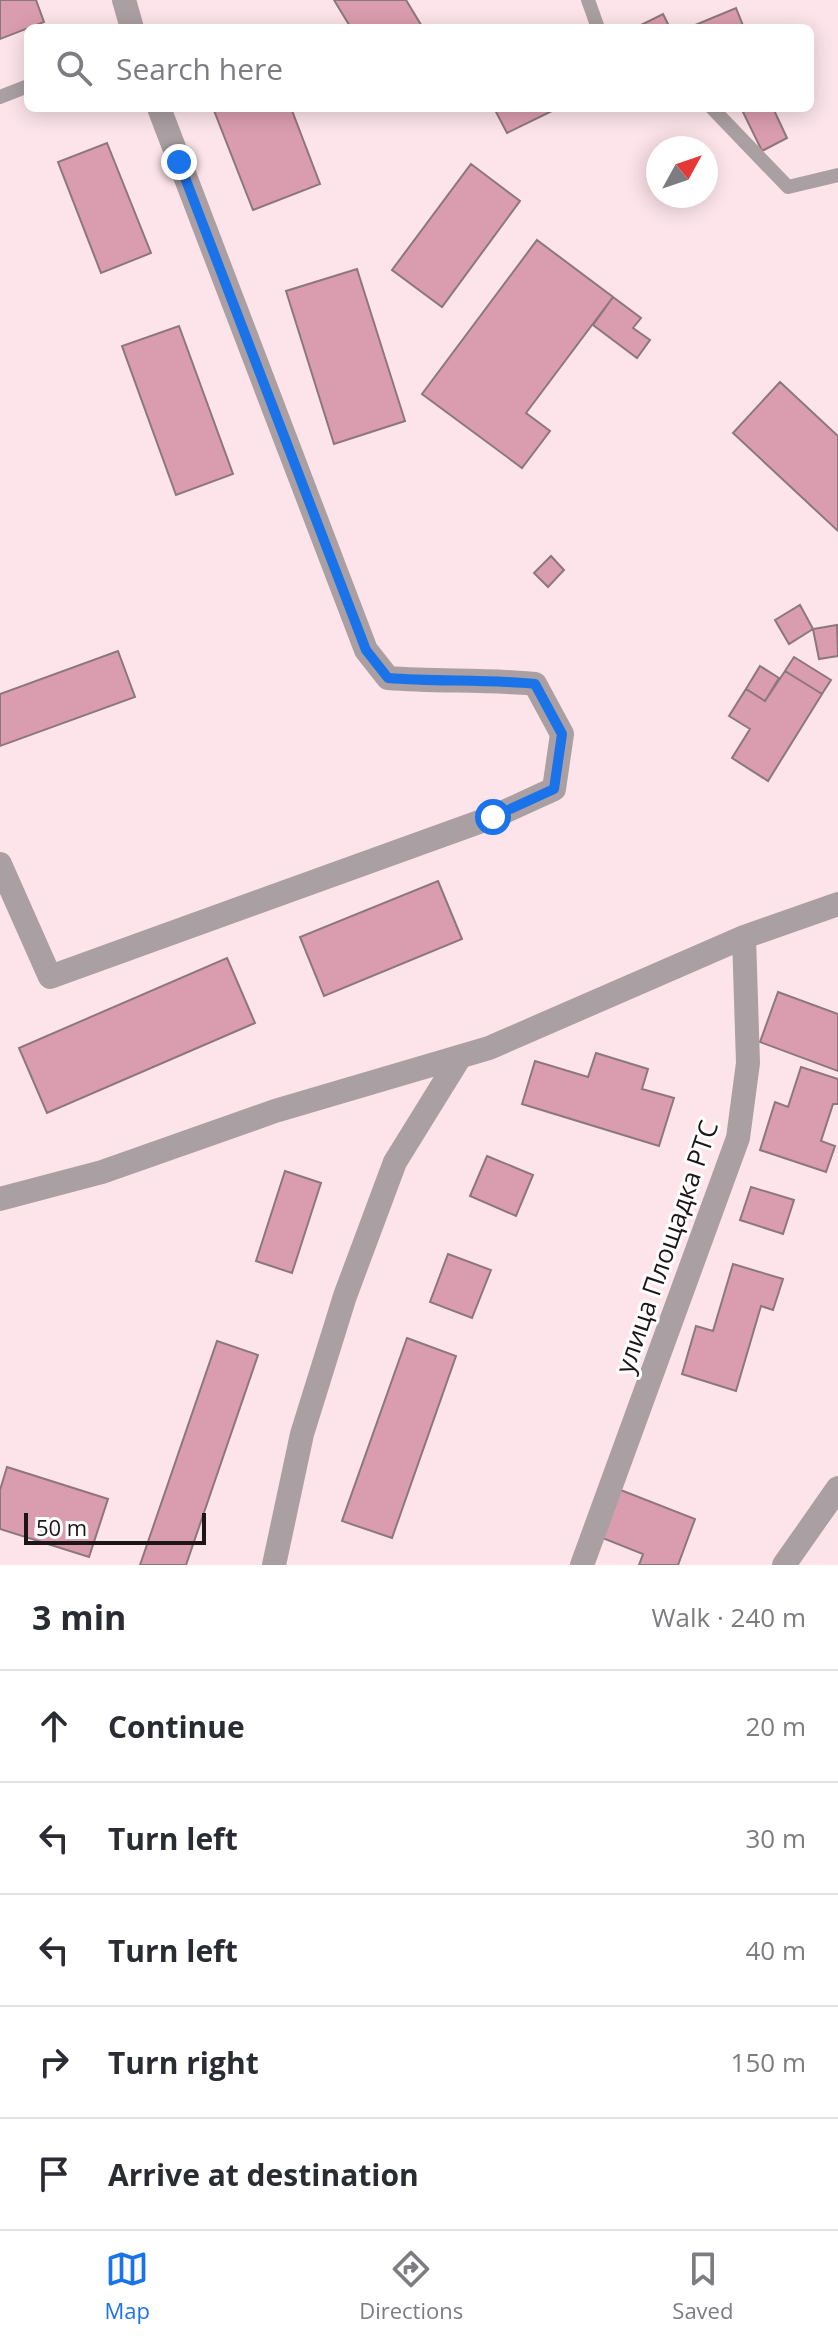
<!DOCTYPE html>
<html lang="en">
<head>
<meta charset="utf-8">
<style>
  :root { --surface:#fff; --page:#f2f2f3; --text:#2b2b33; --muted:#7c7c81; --line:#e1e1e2; --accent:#1a73e8 }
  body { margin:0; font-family:"Open Sans",sans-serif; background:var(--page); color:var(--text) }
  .compass { position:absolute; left:646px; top:136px; width:72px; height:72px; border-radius:50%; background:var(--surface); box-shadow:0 4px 20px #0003; rotate:50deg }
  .scale { position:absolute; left:24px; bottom:20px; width:182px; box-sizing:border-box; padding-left:8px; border:4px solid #1e1518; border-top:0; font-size:22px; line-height:28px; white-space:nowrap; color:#1e1518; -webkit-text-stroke:6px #fff; paint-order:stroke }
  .stop { position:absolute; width:24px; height:24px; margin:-18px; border:6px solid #1a73e8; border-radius:50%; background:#fff }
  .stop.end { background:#1a73e8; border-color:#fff; box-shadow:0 2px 8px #0008 }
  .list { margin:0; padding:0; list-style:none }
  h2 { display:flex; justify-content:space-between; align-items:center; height:104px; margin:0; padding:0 32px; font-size:34px }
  h2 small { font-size:26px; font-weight:400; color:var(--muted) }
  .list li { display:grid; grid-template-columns:52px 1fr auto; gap:24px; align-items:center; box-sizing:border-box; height:112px; padding:0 32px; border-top:2px solid var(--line) }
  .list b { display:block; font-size:30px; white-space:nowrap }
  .list em { font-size:26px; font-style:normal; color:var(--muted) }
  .icon { flex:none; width:44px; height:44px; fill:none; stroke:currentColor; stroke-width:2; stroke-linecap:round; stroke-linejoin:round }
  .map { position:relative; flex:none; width:838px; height:1565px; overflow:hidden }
  .search { position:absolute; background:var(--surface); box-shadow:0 4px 20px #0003; left:24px; right:24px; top:24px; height:88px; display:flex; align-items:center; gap:20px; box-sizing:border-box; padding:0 28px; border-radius:12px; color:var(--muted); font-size:30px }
  .sheet { height:664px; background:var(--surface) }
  nav { display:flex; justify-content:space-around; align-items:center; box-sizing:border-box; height:112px; border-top:2px solid var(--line); background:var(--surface); font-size:22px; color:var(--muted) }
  nav a { display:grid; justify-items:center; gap:4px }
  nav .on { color:var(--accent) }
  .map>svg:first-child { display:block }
  .building { fill:#da9daf; stroke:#8c777c; stroke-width:2 }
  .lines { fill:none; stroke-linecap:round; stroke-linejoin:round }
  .lane { stroke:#aa9fa2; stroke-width:14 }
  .street { stroke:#aa9fa2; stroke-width:24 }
  .route { stroke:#1a73e8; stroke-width:10 }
  .labels { text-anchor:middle; stroke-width:6; stroke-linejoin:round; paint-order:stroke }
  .street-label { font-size:26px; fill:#1e1518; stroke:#fff }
</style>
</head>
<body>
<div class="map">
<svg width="838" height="1565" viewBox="0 0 838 1565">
  <rect width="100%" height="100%" fill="#fde4eb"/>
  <path class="building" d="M0,0H36L44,22L0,39Z
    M334,0H406L423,28H351Z
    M736,8L744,28H688Z
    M663,14L670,28H635Z
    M213,108H291L320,184L253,210Z
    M494,108H553L554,110L507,133Z
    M741,108H773L787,138L762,151Z
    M107,143L151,253L101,273L58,162Z
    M471,164L520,201L442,307L392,270Z
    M537,240L613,297L526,413L550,431L522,468L422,394Z
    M357,269L405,421L334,444L286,291Z
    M613,297L641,318L633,328L650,340L637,358L593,325Z
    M179,326L233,474L176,495L122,346Z
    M780,382L838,436V531L733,433Z
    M551,556L564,570L548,587L534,573Z
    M800,605L813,629L789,644L775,620Z
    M837,625L838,656L819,659L813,629Z
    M118,651L135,697L0,746V694Z
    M794,657L831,680L822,694L785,671Z
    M760,666L779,678L765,701L746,689Z
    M785,671L822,694L768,781L732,758L750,729L729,716L746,689L765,701Z
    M438,881L462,939L324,996L300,937Z
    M227,958L255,1023L47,1113L19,1048Z
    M778,992L838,1014V1071L760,1042Z
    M596,1053L648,1069L642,1089L674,1098L659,1146L522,1104L535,1061L588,1077Z
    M801,1067L838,1079V1104H833L821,1141L835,1146L826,1172L760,1150L775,1102L788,1107Z
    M487,1156L533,1175L516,1216L470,1196Z
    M285,1171L321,1183L292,1273L256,1261Z
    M751,1187L794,1200L783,1234L740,1220Z
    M448,1254L491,1270L472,1318L430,1302Z
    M733,1264L783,1279L773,1310L761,1306L736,1391L682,1374L696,1326L713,1331Z
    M407,1338L456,1356L392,1538L342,1521Z
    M217,1341L258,1355L186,1565H140Z
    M7,1467L108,1499L89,1557L0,1529V1490Z
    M618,1489L695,1519L678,1565H639L643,1554L600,1537Z"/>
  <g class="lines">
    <path class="lane" d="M588,0L598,28
      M0,97L28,86
      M712,108L788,187L838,175"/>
    <path class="street" d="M124,0L132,28
      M0,864L50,977L493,817L554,789L562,734L535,684C486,679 437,682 388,678L366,650L159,108
      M0,1199L102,1172L275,1111L489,1048L744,937L838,904
      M274,1565L302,1434L345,1296L395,1162L460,1057
      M582,1565L738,1138L748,1063L744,937
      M784,1565L838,1488"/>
  </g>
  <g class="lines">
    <path class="route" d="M179,162L366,650L388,678C437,682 486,679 535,684L562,734L554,789L493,817"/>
  </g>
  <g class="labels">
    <g class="street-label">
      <text transform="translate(667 1247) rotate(-71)" y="9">улица Площадка РТС</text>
    </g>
  </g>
</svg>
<svg class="compass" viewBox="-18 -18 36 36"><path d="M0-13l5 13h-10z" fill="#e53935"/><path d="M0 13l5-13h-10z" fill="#7c7c81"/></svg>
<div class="scale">50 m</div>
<div class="stop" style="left:493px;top:817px"></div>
<div class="stop end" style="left:179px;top:162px"></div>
<div class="search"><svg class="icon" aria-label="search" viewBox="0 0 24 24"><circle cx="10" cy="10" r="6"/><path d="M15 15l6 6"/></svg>Search here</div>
</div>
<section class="sheet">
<h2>3 min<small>Walk · 240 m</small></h2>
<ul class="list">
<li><svg class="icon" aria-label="ahead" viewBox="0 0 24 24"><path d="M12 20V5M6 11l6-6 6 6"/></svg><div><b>Continue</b></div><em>20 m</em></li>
<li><svg class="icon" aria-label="left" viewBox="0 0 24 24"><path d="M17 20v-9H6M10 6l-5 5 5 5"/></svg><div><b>Turn left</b></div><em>30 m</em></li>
<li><svg class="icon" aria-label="left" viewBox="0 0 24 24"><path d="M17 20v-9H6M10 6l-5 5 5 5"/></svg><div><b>Turn left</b></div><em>40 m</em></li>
<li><svg class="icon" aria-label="right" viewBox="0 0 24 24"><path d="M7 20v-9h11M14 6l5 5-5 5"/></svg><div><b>Turn right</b></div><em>150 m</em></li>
<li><svg class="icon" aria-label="arrive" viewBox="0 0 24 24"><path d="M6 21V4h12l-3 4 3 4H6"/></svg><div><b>Arrive at destination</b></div></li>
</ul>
</section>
<nav>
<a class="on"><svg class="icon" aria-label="map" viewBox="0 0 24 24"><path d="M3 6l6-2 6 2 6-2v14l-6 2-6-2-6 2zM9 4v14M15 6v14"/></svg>Map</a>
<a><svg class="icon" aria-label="directions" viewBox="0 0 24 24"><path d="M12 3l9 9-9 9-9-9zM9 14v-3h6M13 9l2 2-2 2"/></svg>Directions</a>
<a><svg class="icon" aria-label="saved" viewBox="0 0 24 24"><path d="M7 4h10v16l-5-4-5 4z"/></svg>Saved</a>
</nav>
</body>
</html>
